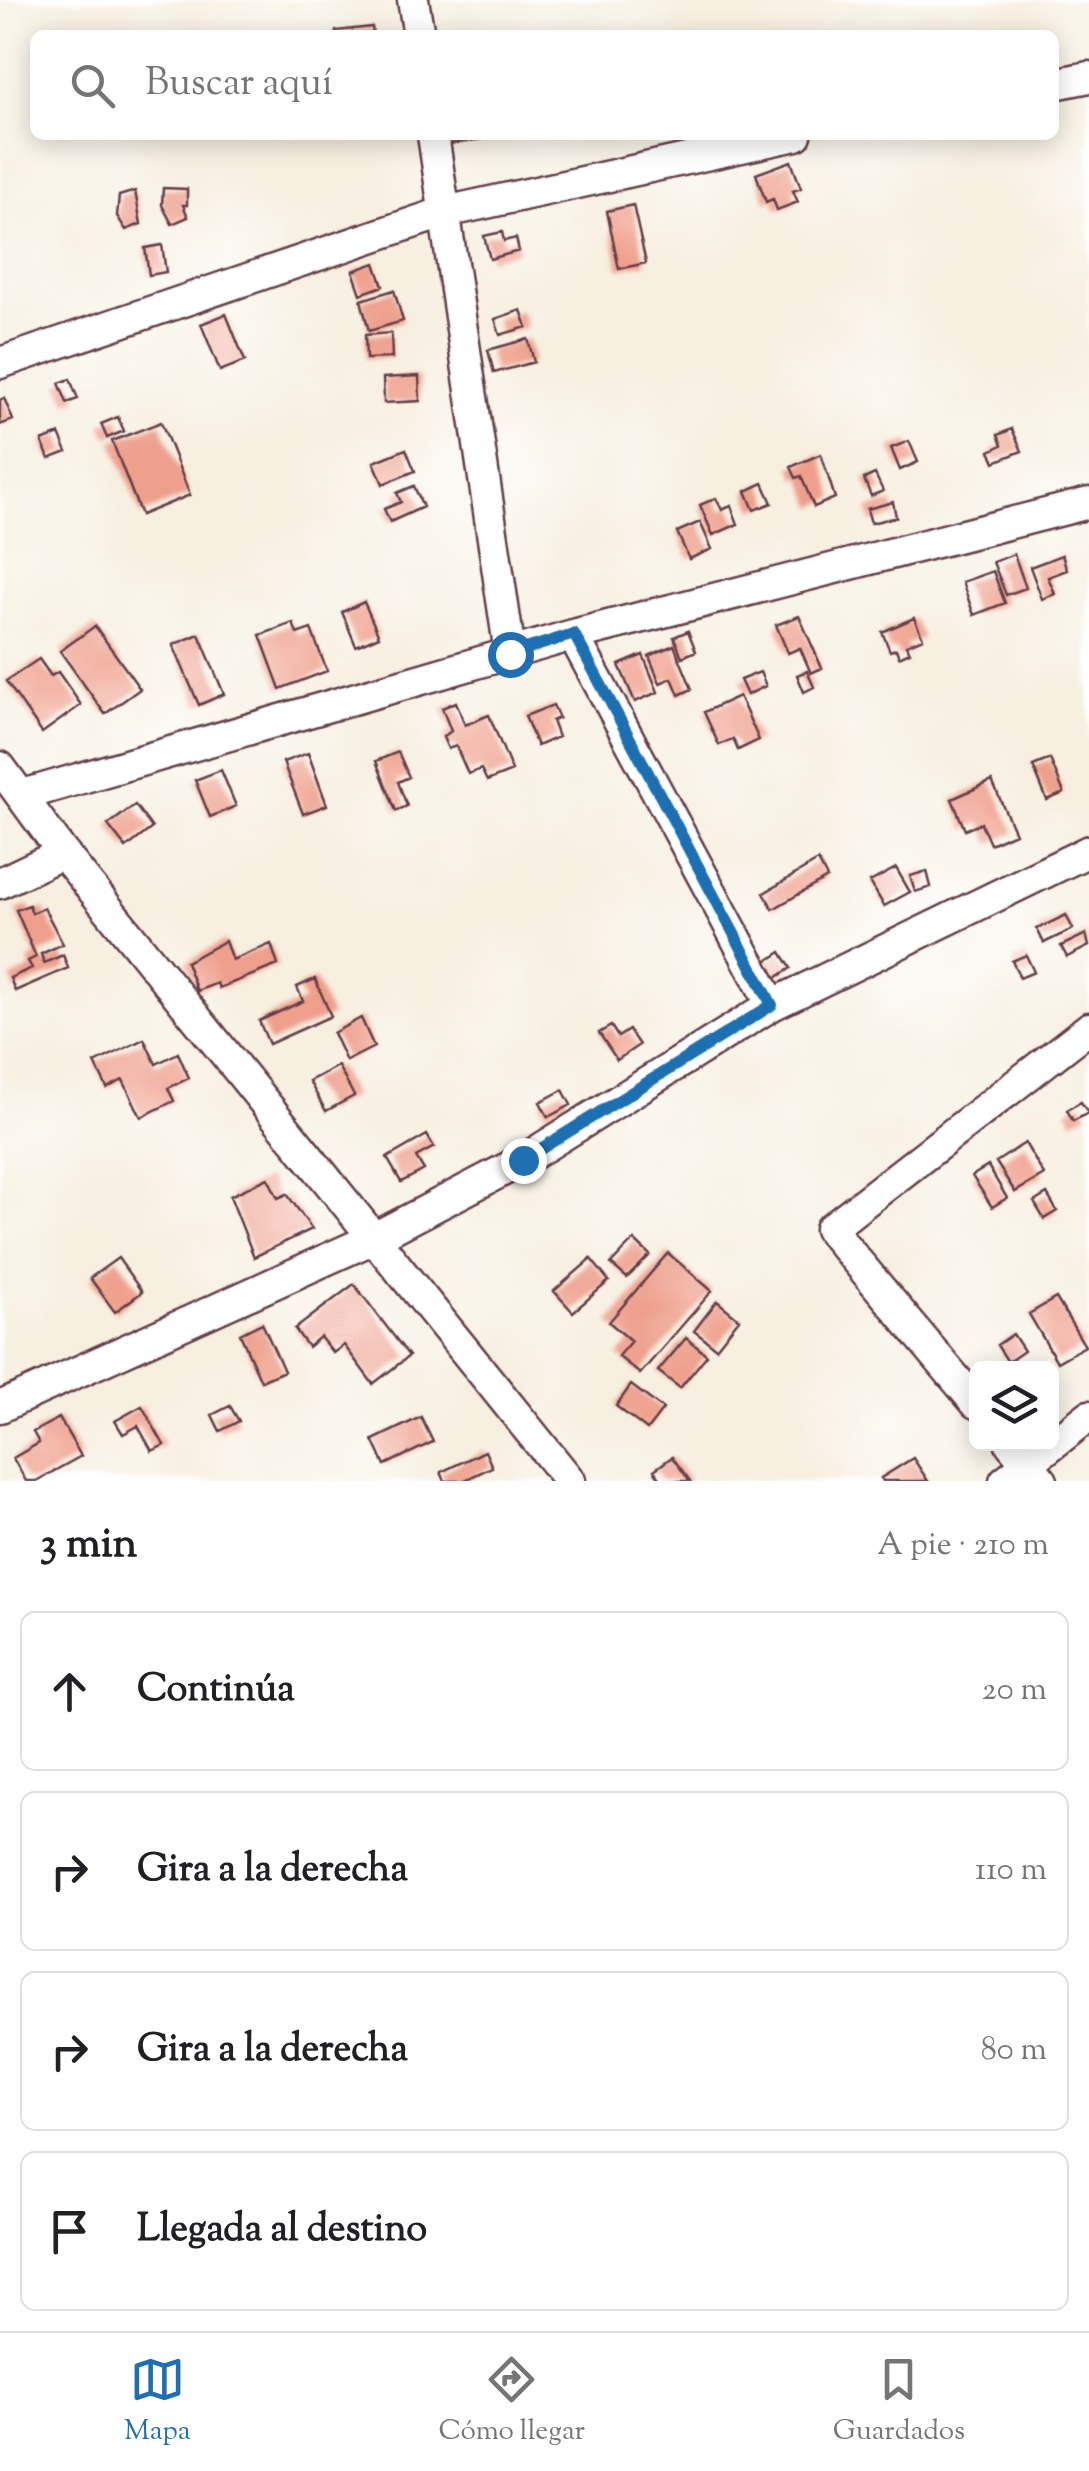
<!DOCTYPE html>
<html lang="es">
<head>
<meta charset="utf-8">
<style>
  :root { --surface:#fff; --page:#f2f2f2; --text:#202124; --muted:#757577; --line:#e0e0e0; --accent:#1f6fb2 }
  body { margin:0; font-family:"Sorts Mill Goudy",serif; background:var(--page); color:var(--text) }
  .controls { position:absolute; right:30px; bottom:30px; display:grid; overflow:hidden; border-radius:15px; box-shadow:0 5px 25px #0003 }
  .controls button { width:90px; height:90px; display:grid; place-items:center; padding:0; border:0; border-bottom:2px solid var(--line); background:var(--surface); color:var(--text); font:50px sans-serif }
  .stop { position:absolute; width:30px; height:30px; margin:-22px; border:8px solid #1f6fb2; border-radius:50%; background:#fff }
  .stop.end { background:#1f6fb2; border-color:#fff; box-shadow:0 2px 10px #0008 }
  .list { margin:0; padding:0; list-style:none }
  h2 { display:flex; justify-content:space-between; align-items:center; height:130px; margin:0; padding:0 40px; font-size:42px }
  h2 small { font-size:32px; font-weight:400; color:var(--muted) }
  .list li { display:grid; grid-template-columns:65px 1fr auto; gap:30px; align-items:center; box-sizing:border-box; height:160px; margin:0 20px 20px; padding:0 20px; border:2px solid var(--line); border-radius:15px }
  .list b { display:block; font-size:38px; white-space:nowrap }
  .list em { font-size:32px; font-style:normal; color:var(--muted) }
  .icon { flex:none; width:55px; height:55px; fill:none; stroke:currentColor; stroke-width:2; stroke-linecap:round; stroke-linejoin:round }
  .map { position:relative; flex:none; width:1089px; height:1481px; overflow:hidden }
  .search { position:absolute; background:var(--surface); box-shadow:0 5px 25px #0003; left:30px; right:30px; top:30px; height:110px; display:flex; align-items:center; gap:25px; box-sizing:border-box; padding:0 35px; border-radius:15px; color:var(--muted); font-size:38px }
  .sheet { height:850px; background:var(--surface) }
  nav { display:flex; justify-content:space-around; align-items:center; box-sizing:border-box; height:140px; border-top:2px solid var(--line); background:var(--surface); font-size:28px; color:var(--muted) }
  nav a { display:grid; justify-items:center; gap:5px }
  nav .on { color:var(--accent) }
  .map>svg:first-child { display:block }
  .building { fill:#efa08d }
  .lines { fill:none; stroke-linecap:round; stroke-linejoin:round }
  .minor-casing { stroke:#643e46; stroke-width:35 }
  .minor { stroke:#fff; stroke-width:30 }
  .route { stroke:#1f6fb2; stroke-width:12 }
</style>
</head>
<body>
<div class="map">
<svg width="1089" height="1481" viewBox="0 0 1089 1481">
  <rect width="100%" height="100%" fill="#fff"/>
  <filter id="ink" filterUnits="userSpaceOnUse"><feTurbulence type="fractalNoise" baseFrequency=".01" numOctaves="2"/><feDisplacementMap in="SourceGraphic" scale="20" xChannelSelector="R" yChannelSelector="G"/><feConvolveMatrix kernelMatrix="1 2 1 2 8 2 1 2 1" color-interpolation-filters="sRGB"/></filter>
  <filter id="wash" filterUnits="userSpaceOnUse"><feTurbulence type="fractalNoise" baseFrequency=".0048" numOctaves="4" result="noise"/><feDisplacementMap in="SourceGraphic" scale="40" xChannelSelector="R" yChannelSelector="G"/><feGaussianBlur stdDeviation="2.25" result="paint"/><feColorMatrix in="noise" values="0 0 0 0 0 0 0 0 0 0 0 0 0 0 0 0 0 1.4 0 .05"/><feComposite in="paint" operator="in"/></filter>
  <g filter="url(#wash)">
    <rect width="100%" height="100%" fill="#f7efdf"/>
    <g id="blocks">
      <path class="building" d="M372,27L373,35H336V31Z
        M447,135H497V137L449,144Z
        M791,161L801,188L793,191L798,202L777,210L773,199L766,202L756,174Z
        M163,188L187,189V205H183L188,217L172,224L162,205Z
        M135,191L141,224L126,230L117,216L119,196Z
        M633,205L646,263L619,269L607,211Z
        M502,232L504,241L516,238L519,251L490,259L484,236Z
        M162,245L166,272L149,275L145,248Z
        M375,263L383,286L361,294L353,271Z
        M394,290L403,321L369,331L361,300Z
        M521,310L527,327L500,335L495,319Z
        M226,314L245,361L220,371L201,324Z
        M391,333L392,358L366,359L365,335Z
        M528,339L534,362L494,373L488,350Z
        M419,376L420,401L384,403L383,378Z
        M70,379L78,399L67,403L59,383Z
        M4,398L13,420L0,425V400Z
        M118,417L124,431L107,438L101,424Z
        M161,422L190,495L141,515L112,441Z
        M1012,429L1022,451L995,462L990,451L1002,445L998,435Z
        M59,434L67,452L49,459L42,441Z
        M909,441L918,462L900,470L891,448Z
        M406,449L415,471L383,484L374,462Z
        M821,454L835,498L814,507L801,476L796,478L791,467Z
        M875,474L883,491L871,496L864,479Z
        M763,483L772,503L754,510L746,491Z
        M414,486L423,507L390,522L384,509L401,502L397,493Z
        M716,498L722,510L731,506L738,524L713,535L700,505Z
        M893,502L896,517L871,523L867,509Z
        M700,522L712,549L689,559L677,532Z
        M1014,554L1026,588L1006,595L993,562Z
        M1062,555L1067,570L1048,577L1055,594L1042,599L1030,567Z
        M993,571L1005,603L974,615L962,582Z
        M364,602L379,636L356,646L342,612Z
        M799,616L822,668L811,673L800,648L788,653L776,625Z
        M914,618L923,638L906,645L910,652L899,657L896,649L890,651L882,632Z
        M293,623L297,634L311,629L327,671L280,689L260,635Z
        M95,626L140,689L105,714L60,651Z
        M688,631L696,651L682,657L674,637Z
        M199,634L224,694L199,705L173,645Z
        M674,645L692,689L679,695L672,678L660,683L649,656Z
        M643,655L658,692L635,702L619,665Z
        M39,659L51,676L58,672L81,705L42,733L6,681Z
        M807,671L814,687L804,692L797,675Z
        M760,672L766,686L747,695L740,680Z
        M739,696L759,740L738,750L733,739L719,745L704,712Z
        M456,702L465,725L489,715L512,771L487,781L481,769L468,774L456,746L448,749L443,737L451,731L442,708Z
        M553,705L559,718L552,721L558,737L537,746L525,716Z
        M398,752L409,777L398,782L407,806L396,811L376,761Z
        M308,753L327,805L303,814L283,762Z
        M1050,759L1064,793L1047,800L1033,766Z
        M221,770L236,806L210,817L195,780Z
        M992,781L1015,833L990,844L981,823L965,830L952,799Z
        M135,805L152,828L126,848L108,825Z
        M818,861L827,878L773,909L764,893Z
        M896,868L910,892L884,906L870,882Z
        M927,871L931,887L915,892L910,876Z
        M29,905L32,913L44,908L63,944L41,954L44,963L63,955L68,968L15,991L10,978L32,968L28,961L36,957L16,910Z
        M1066,915L1073,929L1044,943L1037,929Z
        M1086,934L1089,946L1067,957L1061,946Z
        M225,941L232,960L271,944L278,965L219,988L217,983L197,991L186,962Z
        M781,952L791,968L774,979L764,963Z
        M1026,955L1034,972L1020,978L1012,961Z
        M315,979L331,1016L269,1044L259,1021L303,1001L297,987Z
        M361,1018L374,1047L346,1061L333,1033Z
        M611,1026L618,1037L629,1030L639,1045L617,1060L599,1033Z
        M144,1039L156,1064L178,1053L189,1078L168,1088L174,1101L141,1117L123,1080L107,1088L95,1063Z
        M338,1066L354,1096L326,1111L309,1081Z
        M563,1090L571,1105L548,1117L540,1102Z
        M1081,1102L1088,1113L1073,1121L1067,1110Z
        M427,1135L434,1147L416,1157L424,1170L401,1182L387,1158Z
        M1025,1143L1044,1175L1015,1192L996,1162Z
        M988,1166L1007,1198L992,1207L972,1176Z
        M268,1178L278,1198L287,1194L312,1229L254,1257L230,1196Z
        M1047,1194L1057,1211L1044,1219L1034,1202Z
        M634,1240L650,1255L627,1278L611,1264Z
        M668,1253L712,1291L640,1374L618,1356L631,1341L609,1322Z
        M118,1258L142,1292L115,1312L90,1278Z
        M591,1259L609,1281L573,1312L554,1291Z
        M354,1284L409,1356L373,1384L344,1345L333,1353L320,1337L308,1347L295,1329Z
        M1056,1298L1085,1346L1057,1362L1029,1314Z
        M717,1301L739,1319L716,1348L694,1331Z
        M262,1323L284,1371L261,1381L240,1334Z
        M1013,1334L1024,1351L1008,1362L997,1345Z
        M686,1338L707,1355L680,1388L658,1371Z
        M631,1385L663,1409L647,1430L616,1406Z
        M142,1406L164,1445L152,1451L138,1426L123,1434L115,1421Z
        M230,1406L239,1421L220,1431L212,1415Z
        M421,1417L433,1442L385,1465L373,1440Z
        M59,1418L81,1456L36,1481H26L13,1458L39,1443L33,1432Z
        M485,1451L492,1467L463,1481H445L441,1472Z
        M672,1457L690,1481H662L654,1470Z
        M913,1458L928,1481H883L881,1478Z"/>
    </g>
  </g>
  <g filter="url(#ink)">
    <use href="#blocks" fill-opacity="0" stroke="#643e46" stroke-width="2.5"/>
    <g class="lines">
      <g class="minor-casing">
        <path id="minor" d="M413,0L419,35
          M1054,84L1089,77
          M433,135L510,653
          M0,363L445,212L796,135
          M573,635L772,1005L1089,851
          M0,767L63,853L570,1481
          M23,795L573,635L1089,503
          M0,883L63,853
          M976,1403L830,1229L1089,1028
          M0,1407L374,1238L523,1160L772,1005
          M1011,1444L1042,1481
          M1005,1481L1089,1416"/>
      </g>
      <use href="#minor" class="minor"/>
    </g>
  </g>
  <g class="lines" filter="url(#ink)">
    <path class="route" d="M510,654L574,634L772,1005L523,1160"/>
  </g>
</svg>
<div class="controls">
<button><svg class="icon" aria-label="layers" viewBox="0 0 24 24"><path d="M12 4l9 5-9 5-9-5zM3 14l9 5 9-5"/></svg></button>
</div>
<div class="stop" style="left:510px;top:654px"></div>
<div class="stop end" style="left:523px;top:1160px"></div>
<div class="search"><svg class="icon" aria-label="search" viewBox="0 0 24 24"><circle cx="10" cy="10" r="6"/><path d="M15 15l6 6"/></svg>Buscar aquí</div>
</div>
<section class="sheet">
<h2>3 min<small>A pie · 210 m</small></h2>
<ul class="list">
<li><svg class="icon" aria-label="ahead" viewBox="0 0 24 24"><path d="M12 20V5M6 11l6-6 6 6"/></svg><div><b>Continúa</b></div><em>20 m</em></li>
<li><svg class="icon" aria-label="right" viewBox="0 0 24 24"><path d="M7 20v-9h11M14 6l5 5-5 5"/></svg><div><b>Gira a la derecha</b></div><em>110 m</em></li>
<li><svg class="icon" aria-label="right" viewBox="0 0 24 24"><path d="M7 20v-9h11M14 6l5 5-5 5"/></svg><div><b>Gira a la derecha</b></div><em>80 m</em></li>
<li><svg class="icon" aria-label="arrive" viewBox="0 0 24 24"><path d="M6 21V4h12l-3 4 3 4H6"/></svg><div><b>Llegada al destino</b></div></li>
</ul>
</section>
<nav>
<a class="on"><svg class="icon" aria-label="map" viewBox="0 0 24 24"><path d="M3 6l6-2 6 2 6-2v14l-6 2-6-2-6 2zM9 4v14M15 6v14"/></svg>Mapa</a>
<a><svg class="icon" aria-label="directions" viewBox="0 0 24 24"><path d="M12 3l9 9-9 9-9-9zM9 14v-3h6M13 9l2 2-2 2"/></svg>Cómo llegar</a>
<a><svg class="icon" aria-label="saved" viewBox="0 0 24 24"><path d="M7 4h10v16l-5-4-5 4z"/></svg>Guardados</a>
</nav>
</body>
</html>
